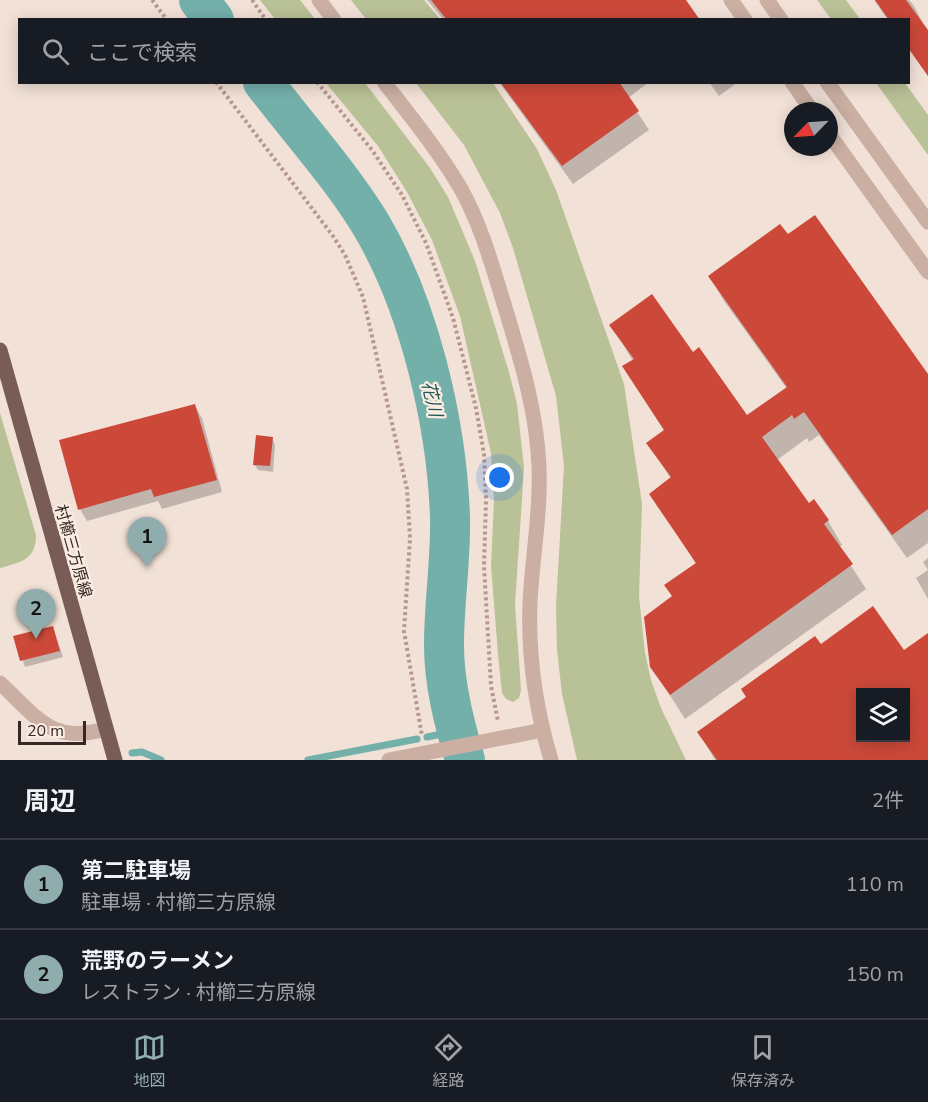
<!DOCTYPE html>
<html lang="ja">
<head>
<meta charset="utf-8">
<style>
  :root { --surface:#171b24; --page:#20242c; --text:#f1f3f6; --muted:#9ea1a6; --line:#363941; --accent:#90adad }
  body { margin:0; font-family:"Nunito Sans","Noto Sans JP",sans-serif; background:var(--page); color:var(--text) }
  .controls { position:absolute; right:18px; bottom:18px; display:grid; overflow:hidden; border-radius:0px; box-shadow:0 3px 15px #0003 }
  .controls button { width:54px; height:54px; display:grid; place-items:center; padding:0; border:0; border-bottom:2px solid var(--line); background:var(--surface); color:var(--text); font:30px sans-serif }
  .compass { position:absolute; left:784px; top:102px; width:54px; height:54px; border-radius:50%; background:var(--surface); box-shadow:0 3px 15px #0003; rotate:245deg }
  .scale { position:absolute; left:18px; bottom:15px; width:68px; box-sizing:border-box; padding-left:6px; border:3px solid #352825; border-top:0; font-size:16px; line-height:21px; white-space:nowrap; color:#352825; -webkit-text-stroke:4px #faece3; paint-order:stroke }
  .you { position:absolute; left:500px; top:478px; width:21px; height:21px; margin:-15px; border:4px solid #fff; border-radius:50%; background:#1a73e8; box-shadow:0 0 0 9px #1a73e833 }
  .badge { display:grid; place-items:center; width:39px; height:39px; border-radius:50%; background:var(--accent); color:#111; font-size:20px; font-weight:700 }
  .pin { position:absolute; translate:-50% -50px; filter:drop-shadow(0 2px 3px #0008) }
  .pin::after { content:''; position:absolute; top:32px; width:21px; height:18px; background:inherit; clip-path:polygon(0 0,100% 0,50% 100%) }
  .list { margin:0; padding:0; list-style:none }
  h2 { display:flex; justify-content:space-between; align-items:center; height:78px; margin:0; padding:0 24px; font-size:26px }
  h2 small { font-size:20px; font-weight:400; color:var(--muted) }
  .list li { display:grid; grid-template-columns:39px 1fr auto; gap:18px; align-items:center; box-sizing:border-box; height:90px; padding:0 24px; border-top:2px solid var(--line) }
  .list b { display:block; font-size:22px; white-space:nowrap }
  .list p { margin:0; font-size:20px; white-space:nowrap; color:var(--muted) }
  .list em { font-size:20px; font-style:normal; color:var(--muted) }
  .icon { flex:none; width:33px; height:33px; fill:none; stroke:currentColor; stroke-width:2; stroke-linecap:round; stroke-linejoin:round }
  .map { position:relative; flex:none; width:928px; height:760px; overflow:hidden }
  .search { position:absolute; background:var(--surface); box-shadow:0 3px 15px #0003; left:18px; right:18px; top:18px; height:66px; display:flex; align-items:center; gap:15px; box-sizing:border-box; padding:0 21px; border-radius:0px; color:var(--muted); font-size:22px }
  .sheet { height:258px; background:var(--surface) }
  nav { display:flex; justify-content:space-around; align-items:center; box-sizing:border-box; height:84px; border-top:2px solid var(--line); background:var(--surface); font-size:16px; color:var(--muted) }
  nav a { display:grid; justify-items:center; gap:3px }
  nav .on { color:var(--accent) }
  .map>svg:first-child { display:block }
  .green { fill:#b9c196 }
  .shadow { fill:#0003; fill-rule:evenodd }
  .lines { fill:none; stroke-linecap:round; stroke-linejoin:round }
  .stream { stroke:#74b0aa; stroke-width:7 }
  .river { stroke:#74b0aa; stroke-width:40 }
  .building { fill:#cc493a; fill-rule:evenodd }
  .path { stroke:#b6988d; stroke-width:4; stroke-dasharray:3 3; stroke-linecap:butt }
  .minor { stroke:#caafa2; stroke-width:15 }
  .major { stroke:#785c55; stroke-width:15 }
  .labels { text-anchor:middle; stroke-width:4.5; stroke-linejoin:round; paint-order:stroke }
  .street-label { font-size:16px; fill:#352825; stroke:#faece3 }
  .water-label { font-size:18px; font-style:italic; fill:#195853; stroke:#faece3 }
</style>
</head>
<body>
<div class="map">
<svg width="928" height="760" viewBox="0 0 928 760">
  <rect width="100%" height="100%" fill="#f2e1d7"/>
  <path class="green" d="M260,0H300L315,19H275Z
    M351,0H424L440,19H366Z
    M817,0H846L860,19H831Z
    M326,83H365L430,168L448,197L475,261L509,372L517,404L524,468L515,605L521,690L519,698L513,702L506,699L502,693L498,654L491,566L494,500L491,453L460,316L432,240L407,192L378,146Z
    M416,83H493L537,149L556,190L624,384L642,504L639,596L645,653L651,680L661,708L686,760H577L562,694L557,650L556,606L564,466L556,396L513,248L500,213L464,145Z
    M876,83H905L928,115V155Z
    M0,413L36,535C36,560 21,562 0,568Z"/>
  <path class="shadow" d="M427,0H684L698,20H444Z
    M874,0H909L914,6L928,33V76L908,48V20H888Z
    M499,82H649L628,98L649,130L573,184Z
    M709,82H738L719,96Z
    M710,277L928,376V543L907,558L819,435L809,442L807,438L777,460L809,505L814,501L828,521L842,545L839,547L866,589L685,719L652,667L673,597L696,564L651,494L671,479L648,443L665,432L624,367L633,361L611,325L693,354L747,418L787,389L724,301Z
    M195,406L202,418L222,492L162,509L158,501L87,521L80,509Z
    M272,438L275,445L273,472L258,470L254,464Z
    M928,558V599L916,578L928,570L923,562Z
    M53,627L63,657L25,667L15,637Z
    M928,635V760H715L699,733L820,646L904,652ZM860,692H906V738H860Z"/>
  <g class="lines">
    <path class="stream" d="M427,737L457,731
      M132,753L142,752L161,760
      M308,760L417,739"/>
    <path class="river" d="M199,0L214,20
      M263,82C299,129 339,173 370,223C419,305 447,423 450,518C451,560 444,602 444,645C444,684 454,722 465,760"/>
  </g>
  <path class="building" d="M431,0H686L700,20H447Z
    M875,0H906L928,30V76L909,49V20H889Z
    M500,82H619L639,111L562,166Z
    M815,215L928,374V509L892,535L804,412L794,419L792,415L762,437L809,503L814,499L829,520L824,524L853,564L670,695L650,667L644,617L672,596L664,585L696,563L649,494L671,477L646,443L664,430L622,366L634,359L609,325L652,294L693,352L699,347L747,415L787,387L708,276L780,224L788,234Z
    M195,404L217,480L154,497L151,489L78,510L59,440Z
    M256,435L273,437L270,466L253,465Z
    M873,606L904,650L928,633V760H717L697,732L746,697L741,689L815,636L821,644ZM861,693H906V738H861Z
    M53,626L60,651L20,661L13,636Z"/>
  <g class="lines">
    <path class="path" d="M152,0L167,20
      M252,0L266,20
      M216,82L333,236L345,255L363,297L407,489L410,538L404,631L422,736
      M317,82L372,150L402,195L426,243L453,318L476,408L484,454L486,500L484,566L491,686L498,721"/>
    <path class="minor" d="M319,0L334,20
      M731,0L745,20
      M767,0L781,20
      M384,82C411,117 439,151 461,189C481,225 492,265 504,304C520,357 537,411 539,467C541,513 532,558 530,603C528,655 536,710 551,760
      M792,82L812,111
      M827,82L928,222
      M829,134L928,272
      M0,683C36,716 51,745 105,729
      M389,760L543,730"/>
    <path class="major" d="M0,350L115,760"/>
  </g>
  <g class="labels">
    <g class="street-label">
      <text transform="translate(74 551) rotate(74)" y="6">村櫛三方原線</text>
    </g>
    <g class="water-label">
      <text transform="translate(432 399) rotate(77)" y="6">花川</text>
    </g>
  </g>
</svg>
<div class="controls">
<button><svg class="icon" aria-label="layers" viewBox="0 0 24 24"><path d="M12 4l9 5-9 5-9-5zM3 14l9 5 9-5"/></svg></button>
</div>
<svg class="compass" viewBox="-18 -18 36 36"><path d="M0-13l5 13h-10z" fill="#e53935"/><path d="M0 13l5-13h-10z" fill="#9ea1a6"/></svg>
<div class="scale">20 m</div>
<div class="you"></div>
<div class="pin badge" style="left:147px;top:567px">1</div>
<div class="pin badge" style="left:36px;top:639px">2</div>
<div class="search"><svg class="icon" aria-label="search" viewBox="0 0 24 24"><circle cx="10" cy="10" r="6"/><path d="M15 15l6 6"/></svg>ここで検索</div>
</div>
<section class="sheet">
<h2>周辺<small>2件</small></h2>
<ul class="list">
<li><span class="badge">1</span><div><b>第二駐車場</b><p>駐車場 · 村櫛三方原線</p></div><em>110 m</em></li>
<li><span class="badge">2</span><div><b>荒野のラーメン</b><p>レストラン · 村櫛三方原線</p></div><em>150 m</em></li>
</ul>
</section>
<nav>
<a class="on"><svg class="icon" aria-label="map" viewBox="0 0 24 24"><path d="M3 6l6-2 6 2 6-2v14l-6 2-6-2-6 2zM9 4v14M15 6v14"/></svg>地図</a>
<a><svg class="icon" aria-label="directions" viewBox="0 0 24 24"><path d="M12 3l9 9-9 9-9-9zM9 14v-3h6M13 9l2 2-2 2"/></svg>経路</a>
<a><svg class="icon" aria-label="saved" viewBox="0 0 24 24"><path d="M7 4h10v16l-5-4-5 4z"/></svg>保存済み</a>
</nav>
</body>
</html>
